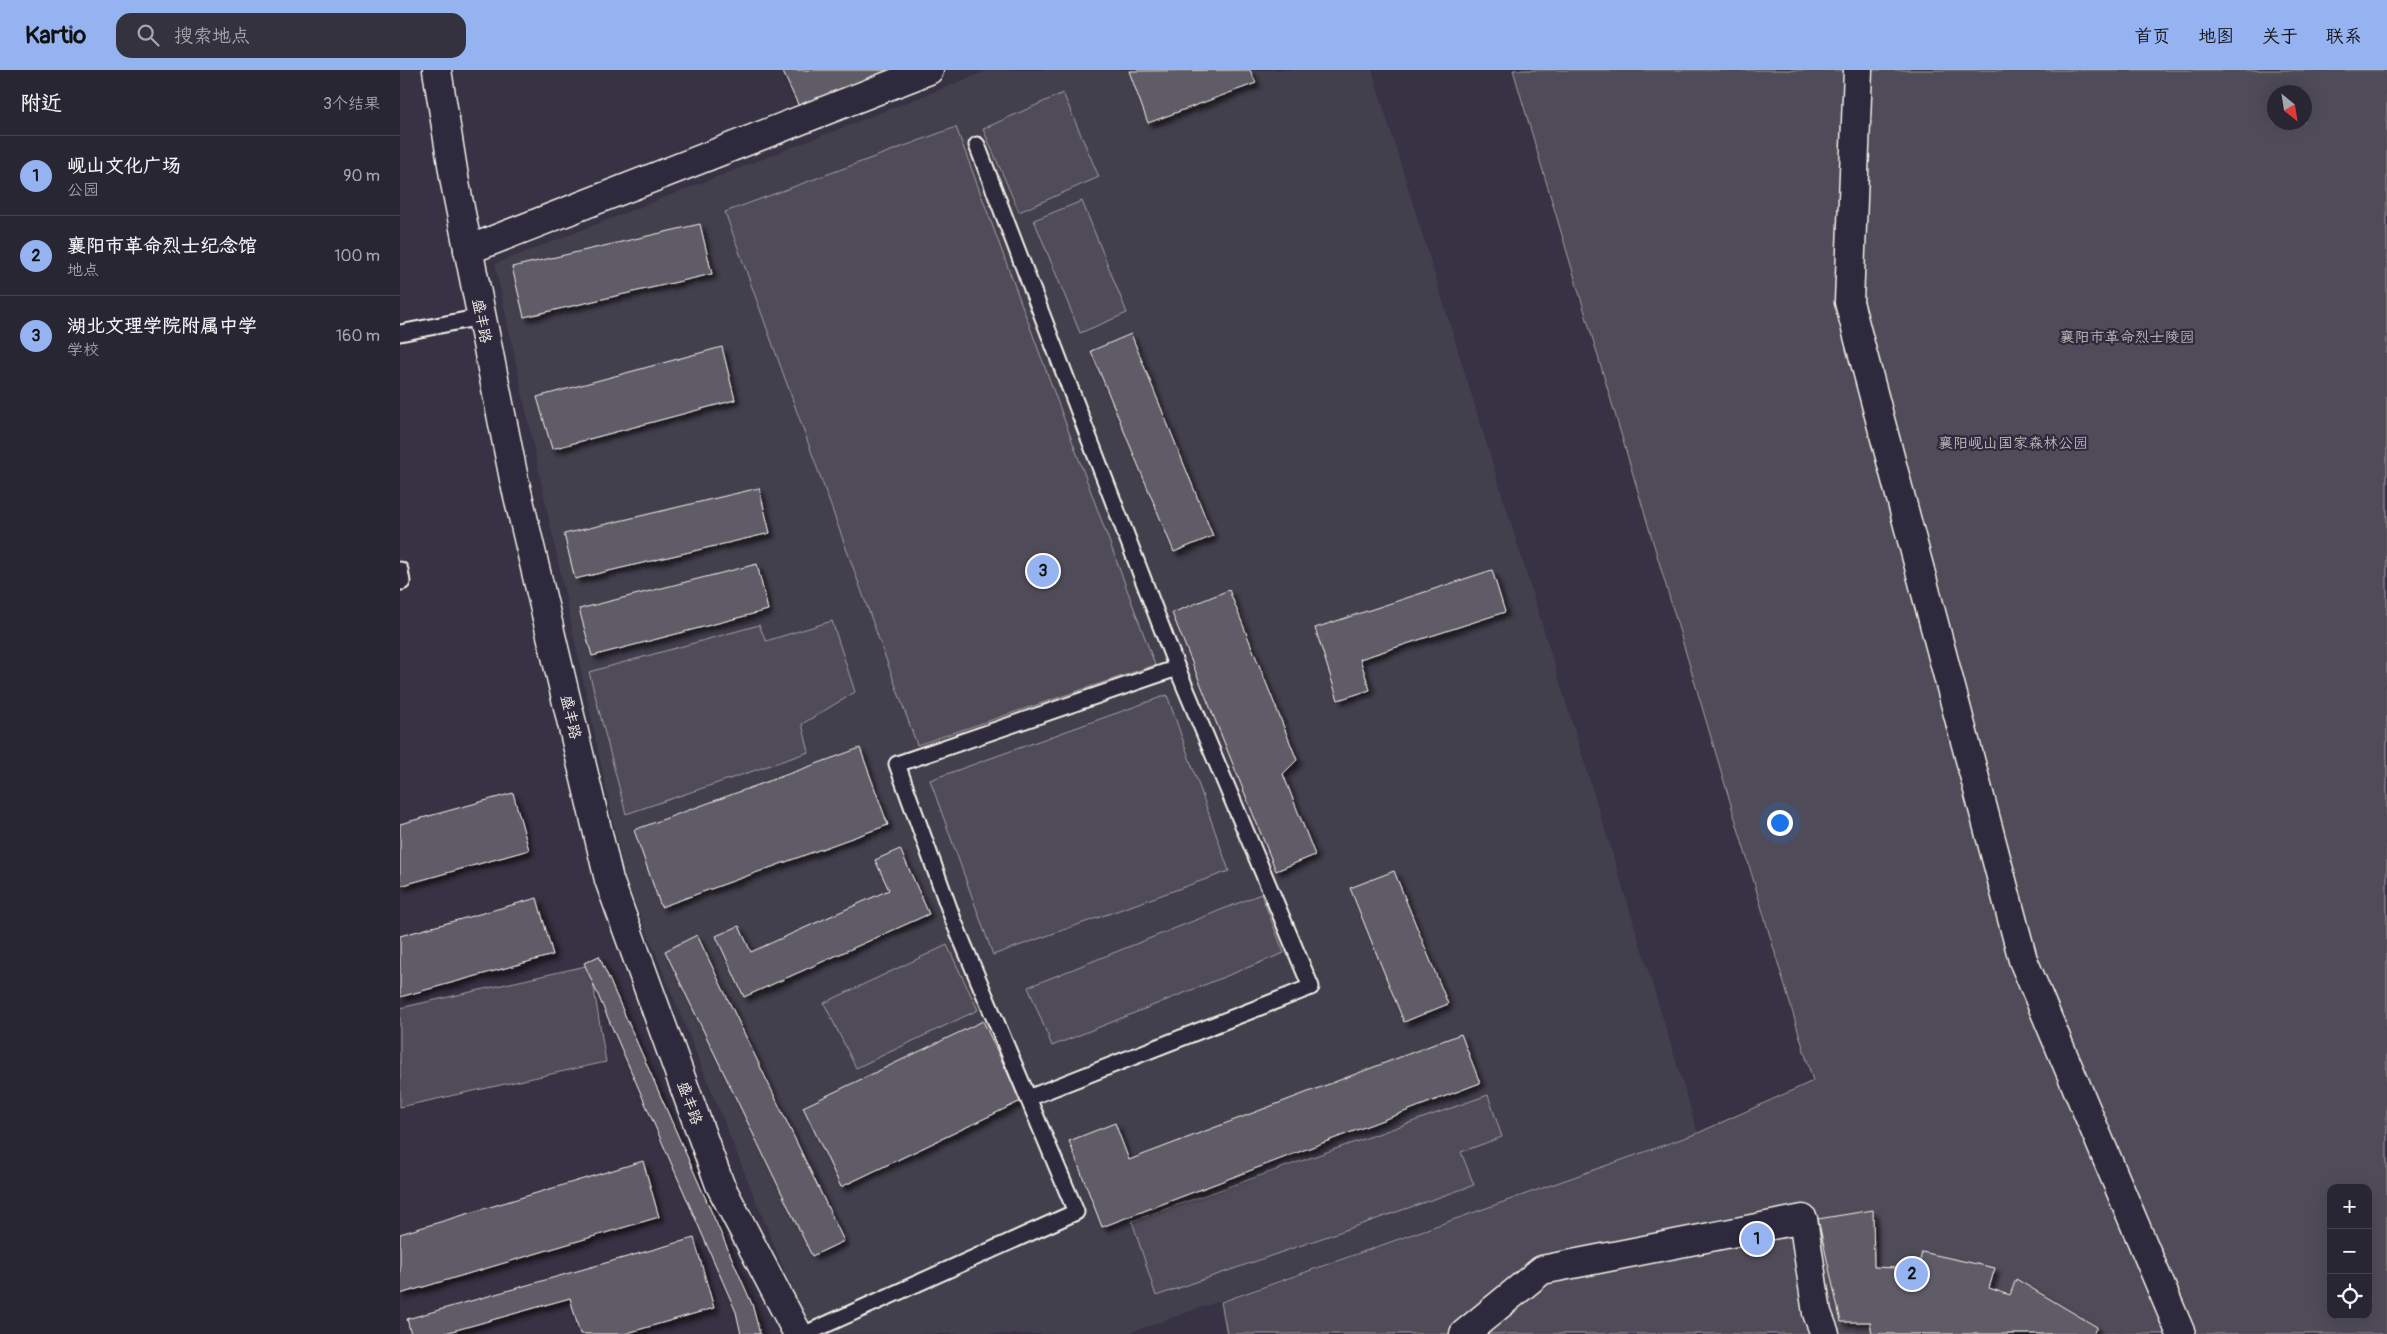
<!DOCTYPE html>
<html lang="zh">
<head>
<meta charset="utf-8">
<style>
  :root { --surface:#292633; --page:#35323f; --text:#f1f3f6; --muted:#a5a5ac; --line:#45434e; --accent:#95b2f1 }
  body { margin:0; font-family:Pangolin,"LXGW WenKai TC",sans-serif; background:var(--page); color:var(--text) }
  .controls { position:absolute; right:15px; bottom:15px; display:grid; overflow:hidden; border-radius:10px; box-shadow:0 5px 20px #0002 }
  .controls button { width:45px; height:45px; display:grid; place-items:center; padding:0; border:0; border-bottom:1px solid var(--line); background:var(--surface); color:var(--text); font:25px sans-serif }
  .compass { position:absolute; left:1867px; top:15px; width:45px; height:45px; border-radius:50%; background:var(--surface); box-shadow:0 5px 20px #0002; rotate:150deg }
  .you { position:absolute; left:1379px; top:752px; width:18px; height:18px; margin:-12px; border:4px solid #fff; border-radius:50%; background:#1a73e8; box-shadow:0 0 0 8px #1a73e833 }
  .badge { display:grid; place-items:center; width:32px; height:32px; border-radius:50%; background:var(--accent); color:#111; font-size:16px; font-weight:700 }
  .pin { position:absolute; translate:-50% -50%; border:2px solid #fff; box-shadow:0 1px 5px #0006 }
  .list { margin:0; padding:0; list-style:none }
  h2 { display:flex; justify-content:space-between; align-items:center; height:65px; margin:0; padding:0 20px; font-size:21px }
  h2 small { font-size:16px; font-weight:400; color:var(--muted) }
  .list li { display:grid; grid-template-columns:32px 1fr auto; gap:15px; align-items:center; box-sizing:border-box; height:80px; padding:0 20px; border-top:1px solid var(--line) }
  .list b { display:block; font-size:19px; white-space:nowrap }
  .list p { margin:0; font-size:16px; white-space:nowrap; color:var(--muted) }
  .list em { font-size:16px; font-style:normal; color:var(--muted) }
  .icon { flex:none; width:28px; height:28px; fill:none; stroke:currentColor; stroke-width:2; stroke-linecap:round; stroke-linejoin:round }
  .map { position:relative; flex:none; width:1987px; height:1264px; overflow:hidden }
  header { display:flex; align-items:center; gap:30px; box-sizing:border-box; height:70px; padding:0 25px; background:var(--accent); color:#111 }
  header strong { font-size:24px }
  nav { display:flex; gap:28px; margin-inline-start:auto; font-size:18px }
  .search { width:350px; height:45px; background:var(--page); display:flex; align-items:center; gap:12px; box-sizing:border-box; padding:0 18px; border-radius:15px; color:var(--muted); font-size:19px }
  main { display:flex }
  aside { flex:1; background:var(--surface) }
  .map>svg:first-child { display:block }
  .built { fill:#433f4e }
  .green { fill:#504b59; stroke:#a29ea0; fill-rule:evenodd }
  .building { fill:#5f5c67; stroke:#f4f1e8; filter:url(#shadow) }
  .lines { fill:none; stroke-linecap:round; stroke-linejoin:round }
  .lane-casing { stroke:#f4f1e8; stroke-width:19 }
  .street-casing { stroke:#f4f1e8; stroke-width:31 }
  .secondary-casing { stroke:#f4f1e8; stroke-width:31 }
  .lane { stroke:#2f2a3d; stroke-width:15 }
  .street { stroke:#2f2a3d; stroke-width:28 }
  .secondary { stroke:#2f2a3d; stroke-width:28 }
  .labels { text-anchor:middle; stroke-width:4.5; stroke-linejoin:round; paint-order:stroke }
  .street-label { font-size:15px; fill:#f4f1e8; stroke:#2f2a3d }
  .park-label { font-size:15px; fill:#bbb7b6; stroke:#2f2a3d }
</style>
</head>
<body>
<header>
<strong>Kartio</strong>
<div class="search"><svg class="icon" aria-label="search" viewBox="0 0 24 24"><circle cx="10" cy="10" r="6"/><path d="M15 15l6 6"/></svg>搜索地点</div>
<nav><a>首页</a><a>地图</a><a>关于</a><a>联系</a></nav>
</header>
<main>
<aside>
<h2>附近<small>3个结果</small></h2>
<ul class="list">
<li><span class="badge">1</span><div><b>岘山文化广场</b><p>公园</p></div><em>90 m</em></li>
<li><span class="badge">2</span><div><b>襄阳市革命烈士纪念馆</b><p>地点</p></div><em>100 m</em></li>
<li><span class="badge">3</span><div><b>湖北文理学院附属中学</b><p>学校</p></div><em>160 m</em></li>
</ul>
</aside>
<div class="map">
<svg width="1987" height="1264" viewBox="0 0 1987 1264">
  <defs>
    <filter id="shadow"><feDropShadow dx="4.5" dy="4.5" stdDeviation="2.5" flood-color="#0009"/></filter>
  </defs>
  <rect width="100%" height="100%" fill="#373244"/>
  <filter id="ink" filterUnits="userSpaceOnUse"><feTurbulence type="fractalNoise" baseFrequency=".02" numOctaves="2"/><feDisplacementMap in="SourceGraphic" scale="10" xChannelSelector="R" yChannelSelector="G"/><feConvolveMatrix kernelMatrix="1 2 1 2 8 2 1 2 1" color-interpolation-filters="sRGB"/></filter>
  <g filter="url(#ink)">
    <path class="built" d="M589,0H972L1298,1063L726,1264H410L225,808L95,194Z"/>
    <path class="green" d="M1113,0H1987V1264H827L821,1232L1298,1063L1413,1011ZM1874,22H1904V52H1874ZM1931,1118H1968V1245H1931Z
      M663,23L699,107L619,142L583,59Z
      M556,57L755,595L517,675L325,142Z
      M682,131L727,243L680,263L634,150Z
      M432,551L455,622L402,654L409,682L226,744L189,602L359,555L366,571Z
      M767,625L829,801L593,885L530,710Z
      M861,824L884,883L652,976L628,917Z
      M547,875L578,940L456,998L424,933Z
      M190,895L206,992L0,1037V938Z
      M1088,1025L1102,1067L1061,1082L1074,1115L756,1226L732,1151Z"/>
    <path class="building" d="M382,0H501L402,43Z
      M850,0L856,13L748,53L729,1Z
      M300,154L312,204L124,247L112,197Z
      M731,264L813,466L774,482L691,281Z
      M322,277L335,330L152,379L137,327Z
      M359,418L370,463L175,509L164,464Z
      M357,494L368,540L192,586L179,539Z
      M1092,500L1105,542L960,589L970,620L938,630L915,558Z
      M829,520L897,690L883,704L915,785L876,801L772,543Z
      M460,678L488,755L261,837L234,760Z
      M113,723L129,780L0,816V754Z
      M500,779L529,844L344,927L316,866L339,856L351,882L489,820L475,790Z
      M994,801L1048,934L1004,952L950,818Z
      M137,828L153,885L0,927V866Z
      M297,865L444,1171L412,1186L265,881Z
      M199,886L352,1234L360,1264H341L336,1242L184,893Z
      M583,951L621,1031L441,1117L403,1037Z
      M1061,964L1080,1013L702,1157L669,1071L715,1053L729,1090Z
      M243,1091L259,1147L0,1224V1164Z
      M1473,1140L1474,1197L1518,1199L1522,1182L1595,1198L1589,1218L1610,1225L1616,1209L1697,1257L1693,1264H1472L1470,1252H1441L1418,1149Z
      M294,1168L314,1238L224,1264H180L170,1228L42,1264H11L7,1249Z"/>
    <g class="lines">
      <g class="lane-casing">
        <path id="lane" d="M577,75L777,598
          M0,263L81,247
          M0,500L2,512H0
          M405,1264L676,1142L554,852L497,694L777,598L911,917L628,1028"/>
      </g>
      <g class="street-casing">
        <path id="street" d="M1458,0L1449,232L1623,890L1781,1264
          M68,180L529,0
          M1064,1264L1142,1200L1403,1149L1417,1243L1425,1264"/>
      </g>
      <g class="secondary-casing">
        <path id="secondary" d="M37,0L55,113L114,409L209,810L320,1115L398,1264"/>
      </g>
      <use href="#lane" class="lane"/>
      <use href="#street" class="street"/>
      <use href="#secondary" class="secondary"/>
    </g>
  </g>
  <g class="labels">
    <g class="street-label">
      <text transform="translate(82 251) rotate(79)" y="5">盛丰路</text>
      <text transform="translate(171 647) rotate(77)" y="5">盛丰路</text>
      <text transform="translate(290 1033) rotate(70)" y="5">盛丰路</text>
    </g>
    <g class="park-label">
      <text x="1727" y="272">襄阳市革命烈士陵园</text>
      <text x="1613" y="378">襄阳岘山国家森林公园</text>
    </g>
  </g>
</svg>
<div class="controls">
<button>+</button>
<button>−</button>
<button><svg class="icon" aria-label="locate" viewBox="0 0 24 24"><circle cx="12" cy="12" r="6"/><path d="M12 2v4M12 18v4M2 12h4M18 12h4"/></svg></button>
</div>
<svg class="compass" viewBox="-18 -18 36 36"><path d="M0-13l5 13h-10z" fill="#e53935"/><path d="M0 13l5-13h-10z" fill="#a5a5ac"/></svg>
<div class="you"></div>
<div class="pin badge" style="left:1357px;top:1169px">1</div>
<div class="pin badge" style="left:1512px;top:1204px">2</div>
<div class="pin badge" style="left:643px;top:501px">3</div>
</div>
</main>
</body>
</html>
